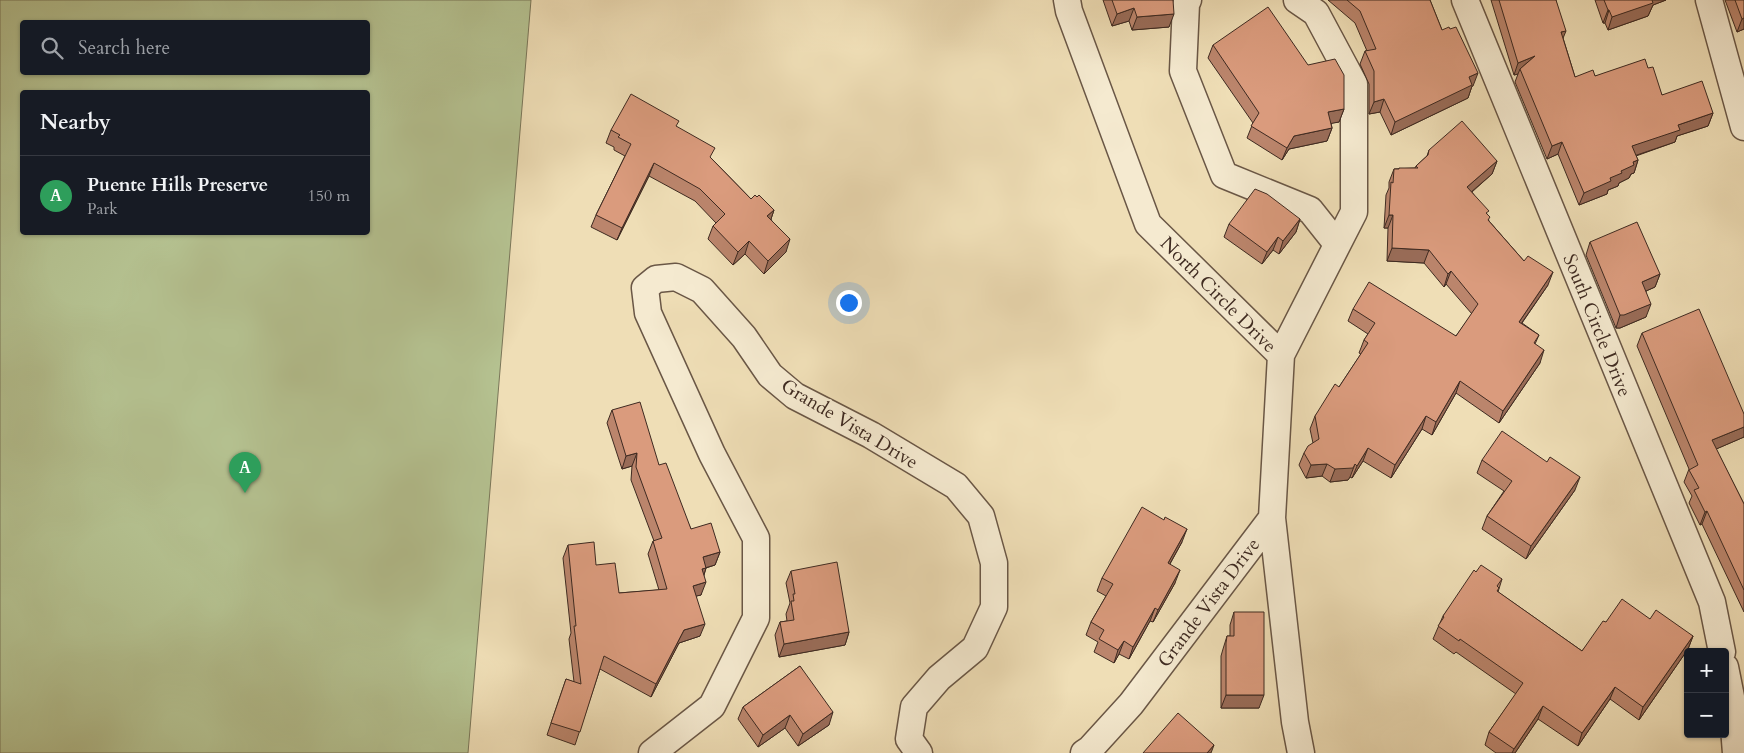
<!DOCTYPE html>
<html lang="en">
<head>
<meta charset="utf-8">
<style>
  :root { --surface:#171b24; --page:#20242c; --text:#f1f3f6; --muted:#9ea1a6; --line:#363941; --accent:#7c3aed }
  body { margin:0; font-family:Cardo,serif; background:var(--page); color:var(--text) }
  .controls { position:absolute; right:15px; bottom:15px; display:grid; overflow:hidden; border-radius:5px; box-shadow:0 1px 4px #0004 }
  .controls button { width:45px; height:45px; display:grid; place-items:center; padding:0; border:0; border-bottom:1px solid var(--line); background:var(--surface); color:var(--text); font:25px sans-serif }
  .you { position:absolute; left:848px; top:302px; width:18px; height:18px; margin:-12px; border:4px solid #fff; border-radius:50%; background:#1a73e8; box-shadow:0 0 0 8px #1a73e833 }
  .badge { display:grid; place-items:center; width:32px; height:32px; border-radius:50%; background:var(--accent); color:#fff; font-size:16px; font-weight:700 }
  .pin { position:absolute; translate:-50% -41px; filter:drop-shadow(0 1px 2px #0008) }
  .pin::after { content:''; position:absolute; top:26px; width:18px; height:15px; background:inherit; clip-path:polygon(0 0,100% 0,50% 100%) }
  .list { margin:0; padding:0; list-style:none }
  h2 { display:flex; justify-content:space-between; align-items:center; height:65px; margin:0; padding:0 20px; font-size:21px }
  h2 small { font-size:16px; font-weight:400; color:var(--muted) }
  .list li { display:grid; grid-template-columns:32px 1fr auto; gap:15px; align-items:center; box-sizing:border-box; height:80px; padding:0 20px; border-top:1px solid var(--line) }
  .list b { display:block; font-size:19px; white-space:nowrap }
  .list p { margin:0; font-size:16px; white-space:nowrap; color:var(--muted) }
  .list em { font-size:16px; font-style:normal; color:var(--muted) }
  .icon { flex:none; width:28px; height:28px; fill:none; stroke:currentColor; stroke-width:2; stroke-linecap:round; stroke-linejoin:round }
  .map { position:relative; flex:none; width:1744px; height:753px; overflow:hidden }
  .search { position:absolute; background:var(--surface); box-shadow:0 1px 4px #0004; left:20px; top:20px; width:350px; height:55px; display:flex; align-items:center; gap:12px; box-sizing:border-box; padding:0 18px; border-radius:5px; color:var(--muted); font-size:19px }
  .panel { position:absolute; background:var(--surface); box-shadow:0 1px 4px #0004; left:20px; top:90px; width:350px; height:145px; border-radius:5px }
  .map>svg:first-child { display:block }
  .green { fill:#b5c291; stroke:#7a7659; fill-rule:evenodd }
  .lines { fill:none; stroke-linecap:round; stroke-linejoin:round }
  .street-casing { stroke:#6a5746; stroke-width:29 }
  .street { stroke:#f5ead0; stroke-width:26 }
  .wall { fill:#bb856c; stroke:#3e2a21 }
  .shaded-wall { fill:#996c58; stroke:#3e2a21 }
  .building { fill:#da9b7d; stroke:#3e2a21 }
  .labels { text-anchor:middle; stroke-width:4.5; stroke-linejoin:round; paint-order:stroke }
  .street-label { font-size:19px; fill:#3e2a21; stroke:#f5ead0 }
</style>
</head>
<body>
<div class="map">
<svg width="1744" height="753" viewBox="0 0 1744 753">
  <rect width="100%" height="100%" fill="#efdeb6"/>
  <filter id="stains"><feTurbulence type="fractalNoise" baseFrequency=".004" numOctaves="4"/><feColorMatrix values="0 0 0 0 .2 0 0 0 0 .09 0 0 0 0 .02 0 0 0 .5 -.17"/></filter>
  <radialGradient id="worn" r=".72"><stop offset=".6" stop-color="#630" stop-opacity="0"/><stop offset="1" stop-color="#630" stop-opacity=".3"/></radialGradient>
  <path class="green" d="M0,0H531L468,753H0ZM22,22H368V72H22ZM22,92H368V232H22Z"/>
  <g class="lines">
    <g class="street-casing">
      <path id="street" d="M1067,0L1069,11L1148,224L1281,355L1272,518L1295,722L1301,753
        M1188,0L1186,4L1183,71L1224,175L1310,210L1337,244
        M1465,0L1712,602L1722,652
        M1709,0L1744,127
        M1281,355L1354,212V84L1316,13L1297,0
        M1725,667L1732,702L1736,753
        M652,753L712,706L756,618V538L712,454L648,313L645,288L656,279L676,277L702,290L744,337L770,375L795,396L871,435L956,486L981,516L994,563V607L975,648L939,678L914,707L909,739L919,753
        M1084,753L1090,749L1131,704L1272,518"/>
    </g>
    <use href="#street" class="street"/>
  </g>
  <path class="wall" d="M1103,0H1173L1169,27L1132,30L1129,21L1112,26Z
    M1328,0H1430L1442,30L1473,86H1472L1468,98L1391,135L1380,112L1369,114V84L1360,64L1365,51H1367L1355,23Z
    M1491,0H1556L1563,38L1575,77L1595,76L1648,68L1662,95L1713,113L1708,126L1677,136L1675,142L1636,156L1638,160L1634,173L1631,174L1629,178L1619,183L1618,186L1608,190L1607,194L1579,205L1558,154L1547,159L1515,82L1518,74L1514,75Z
    M1595,0H1666L1653,5L1648,16L1608,30L1605,23H1603Z
    M1725,0H1744V29L1737,32Z
    M1213,45L1344,109L1339,122L1331,123L1332,128L1327,141L1289,149L1282,160L1247,138L1253,123L1208,58Z
    M677,127L711,158L751,199L757,197L774,210L771,219L786,252L764,274L745,254L733,265L708,239L713,226L716,223L695,201L649,176L617,240L591,227L596,215L625,156L614,150V147L606,143L611,130Z
    M1429,150L1497,161L1492,174L1472,192L1487,214L1489,221L1524,261L1548,285L1522,323L1539,335L1535,344L1540,363L1499,423L1456,393L1432,435L1422,429L1391,478L1363,461L1352,478L1350,477L1348,480L1330,482L1322,476L1306,478L1299,465L1304,453L1313,443L1310,429L1315,416L1339,387L1361,354L1359,353L1364,340L1368,334L1348,321L1353,309L1456,336L1472,314L1446,284L1444,287L1424,263L1387,261L1388,228H1384L1386,195L1389,188V182L1394,169L1415,168L1416,166L1427,156Z
    M1300,219L1296,232L1279,254L1273,250L1262,264L1224,237L1229,224Z
    M1590,242L1660,274L1655,287L1646,291V317L1620,328H1616L1586,255Z
    M1642,333L1744,414V437L1716,449L1744,504V612L1702,524L1700,525L1689,503L1692,496L1684,482L1689,469L1637,346Z
    M612,410L659,465L691,529L720,552L715,565L706,568L704,575L701,595L696,596L700,636L679,643L651,697L600,669L575,745L547,735L566,679L574,682L569,639L571,633L563,558L568,545L596,565L619,593L659,590L648,554L653,541H654L631,480L632,466L622,469L607,423Z
    M1482,460L1575,490L1526,559L1482,529L1487,516L1504,491L1477,473Z
    M1182,542L1170,564L1175,583L1153,622L1150,621L1129,659L1119,654L1114,663L1094,652L1098,642L1086,635L1091,622L1106,596L1097,591L1102,578Z
    M791,571L849,632L845,645L779,657L775,635L780,622L787,621L786,614L790,603L786,583Z
    M1476,572L1502,579L1498,592L1582,651L1606,622L1650,619L1693,636L1688,649L1639,720L1610,699L1578,746L1538,719L1515,753H1496L1485,745L1489,732L1516,694L1456,652L1454,654L1433,639L1443,616Z
    M1234,612L1259,708H1221V656L1223,649L1227,636H1230V625Z
    M800,666L829,725L798,746L785,728L758,747L738,719L743,707Z"/>
  <path class="shaded-wall" d="M1649,0H1666L1653,5L1648,16L1608,30L1612,17Z
    M1134,8L1129,21L1112,26L1117,14Z
    M1608,10H1609L1605,23H1603Z
    M1174,14L1169,27L1132,30L1137,17Z
    M1744,18V29L1737,32L1742,19Z
    M1566,31L1561,43V32Z
    M1535,56L1520,69L1518,74L1514,75L1518,63Z
    M1478,73L1473,86H1472L1468,98L1391,135L1395,122L1469,77Z
    M1384,99L1380,112L1369,114L1374,102Z
    M1344,109L1339,122L1323,125L1328,112Z
    M1713,113L1708,126L1677,136L1675,142L1628,158L1632,146L1678,125Z
    M1332,128L1327,141L1289,149L1282,160L1287,148L1294,136Z
    M1562,142L1558,154L1547,159L1552,146Z
    M1638,160L1634,173L1631,174L1629,178L1619,183L1618,186L1608,190L1607,194L1579,205L1584,193L1610,178L1633,162Z
    M1497,161L1492,174L1463,199L1467,187Z
    M654,163L649,176L617,240L622,228Z
    M774,210L770,222L767,216Z
    M1389,215H1393L1388,228H1384Z
    M1300,219L1296,232L1279,254L1283,241Z
    M1278,237L1273,250L1262,264L1267,252Z
    M790,239L786,252L764,274L768,261Z
    M749,241L745,254L733,265L738,252Z
    M1392,248L1429,250L1424,263L1387,261Z
    M1451,271L1446,284L1444,287L1448,274Z
    M1553,272L1548,285L1514,334L1519,322Z
    M1660,274L1655,287L1637,295L1642,282Z
    M1651,304L1646,317L1620,328H1616L1620,315Z
    M1544,350L1540,363L1499,423L1503,411Z
    M1460,381L1456,393L1432,435L1436,422Z
    M1426,416L1422,429L1391,478L1395,465Z
    M1744,427V437L1707,453L1712,440Z
    M1368,448L1363,461L1352,478L1357,466Z
    M637,453L632,466L622,469L626,456Z
    M1327,464L1322,476L1306,478L1311,465Z
    M1355,464L1350,477L1348,480L1330,482L1335,469Z
    M1580,477L1575,490L1526,559L1531,546Z
    M1707,511L1702,524L1700,525L1705,512Z
    M1187,529L1182,542L1163,576L1168,563Z
    M720,552L715,565L698,570L703,557Z
    M706,568L702,581V569Z
    M1180,570L1175,583L1153,622L1158,610Z
    M706,582L701,595L688,598L693,586Z
    M1155,608L1150,621L1129,659L1133,647Z
    M705,624L700,636L679,643L651,697L656,684L684,630Z
    M849,632L845,645L779,657L784,644Z
    M1693,636L1688,649L1639,720L1643,707Z
    M1124,641L1119,654L1114,663L1118,650Z
    M1615,687L1610,699L1578,746L1582,733Z
    M1226,695H1264L1259,708H1221Z
    M1543,706L1538,719L1515,753H1512L1514,749Z
    M833,712L829,725L798,746L803,734Z
    M790,715L785,728L758,747L763,735Z
    M1214,745L1211,753H1207Z"/>
  <path class="building" d="M1112,0H1173L1174,14L1137,17L1134,8L1117,14Z
    M1347,0H1430L1442,30L1449,27L1450,29L1456,27L1478,73L1469,77L1472,85L1395,122L1384,99L1374,102V71L1365,51L1376,49L1360,11Z
    M1499,0H1556L1566,31L1561,32L1575,77L1593,70L1595,76L1645,59L1648,68L1653,67L1662,95L1702,81L1713,113L1678,125L1680,130L1632,146L1638,160L1633,162L1634,165L1621,171L1622,173L1610,178L1611,181L1584,193L1562,142L1552,146L1520,69L1535,56L1518,63Z
    M1604,0H1652L1653,3L1612,17L1609,10H1608Z
    M1735,0H1744V18L1742,19Z
    M1268,7L1308,65L1335,59L1344,75V109L1328,112L1332,128L1294,136L1287,148L1251,126L1259,113L1213,45Z
    M631,94L679,121L676,126L715,148L710,157L751,199L755,195L757,197L759,195L774,210L767,216L790,239L768,261L749,241L738,252L713,226L725,214L700,189L654,163L622,228L596,215L631,144L618,137L620,135L611,130Z
    M1462,121L1497,161L1467,187L1489,211L1486,213L1490,217L1488,220L1524,261L1528,256L1553,272L1519,322L1539,335L1534,343L1544,350L1503,411L1460,381L1436,422L1426,416L1395,465L1368,448L1357,466L1355,464L1353,468L1335,469L1327,464L1311,465L1304,453L1308,446L1319,439L1315,416L1335,384L1339,387L1368,343L1364,340L1375,323L1353,309L1369,282L1456,336L1478,304L1451,271L1448,274L1429,250L1392,248L1393,215H1389L1391,182L1393,183L1394,169H1399V168H1418L1416,166L1428,155L1429,150Z
    M1255,189L1267,194L1300,219L1283,241L1278,237L1267,252L1229,224Z
    M1637,222L1660,274L1642,282L1651,304L1624,315H1620L1590,242Z
    M1699,309L1744,414V427L1712,440L1744,504V590L1707,511L1705,512L1694,490L1699,488L1689,470L1698,465L1642,333Z
    M640,402L659,465L666,463L691,529L711,523L720,552L703,557L706,568L702,569L706,582L693,586L705,624L684,630L656,684L604,656L580,732L551,723L566,679L581,684L574,626H576L568,545L594,542L596,565L615,563L619,593L667,589L653,541L662,538L636,467L637,453L626,456L612,410Z
    M1502,431L1547,462L1550,457L1580,477L1531,546L1487,516L1512,481L1482,460Z
    M1142,507L1164,520L1165,517L1187,529L1168,563L1180,570L1158,610L1155,608L1133,647L1124,641L1118,650L1099,639L1104,630L1091,622L1113,584L1102,578Z
    M837,562L849,632L784,644L780,622L794,620L791,601H794L793,594H795L791,571Z
    M1481,565L1502,579L1497,586L1499,588L1497,591L1582,651L1603,621L1606,622L1622,599L1650,619L1656,610L1693,636L1643,707L1615,687L1582,733L1543,706L1514,749L1489,732L1523,683L1460,639L1459,641L1438,626L1444,617L1443,616L1474,570L1476,572Z
    M1234,612H1264V695H1226V643L1227,636H1234Z
    M800,666L833,712L803,734L790,715L763,735L743,707Z
    M1178,713L1214,745L1207,753H1143Z"/>
  <g class="labels">
    <g class="street-label">
      <text transform="translate(1219 294) rotate(45)" y="7">North Circle Drive</text>
      <text transform="translate(1598 325) rotate(68)" y="7">South Circle Drive</text>
      <text transform="translate(850 423) rotate(31)" y="7">Grande Vista Drive</text>
      <text transform="translate(1208 602) rotate(-53)" y="7">Grande Vista Drive</text>
    </g>
  </g>
  <rect width="100%" height="100%" filter="url(#stains)"/>
  <rect width="100%" height="100%" fill="url(#worn)"/>
</svg>
<div class="controls">
<button>+</button>
<button>−</button>
</div>
<div class="you"></div>
<div class="pin badge" style="left:245px;top:493px;background:#2e9e5b">A</div>
<div class="search"><svg class="icon" aria-label="search" viewBox="0 0 24 24"><circle cx="10" cy="10" r="6"/><path d="M15 15l6 6"/></svg>Search here</div>
<section class="panel">
<h2>Nearby<small></small></h2>
<ul class="list">
<li><span class="badge" style="background:#2e9e5b">A</span><div><b>Puente Hills Preserve</b><p>Park</p></div><em>150 m</em></li>
</ul>
</section>
</div>
</body>
</html>
